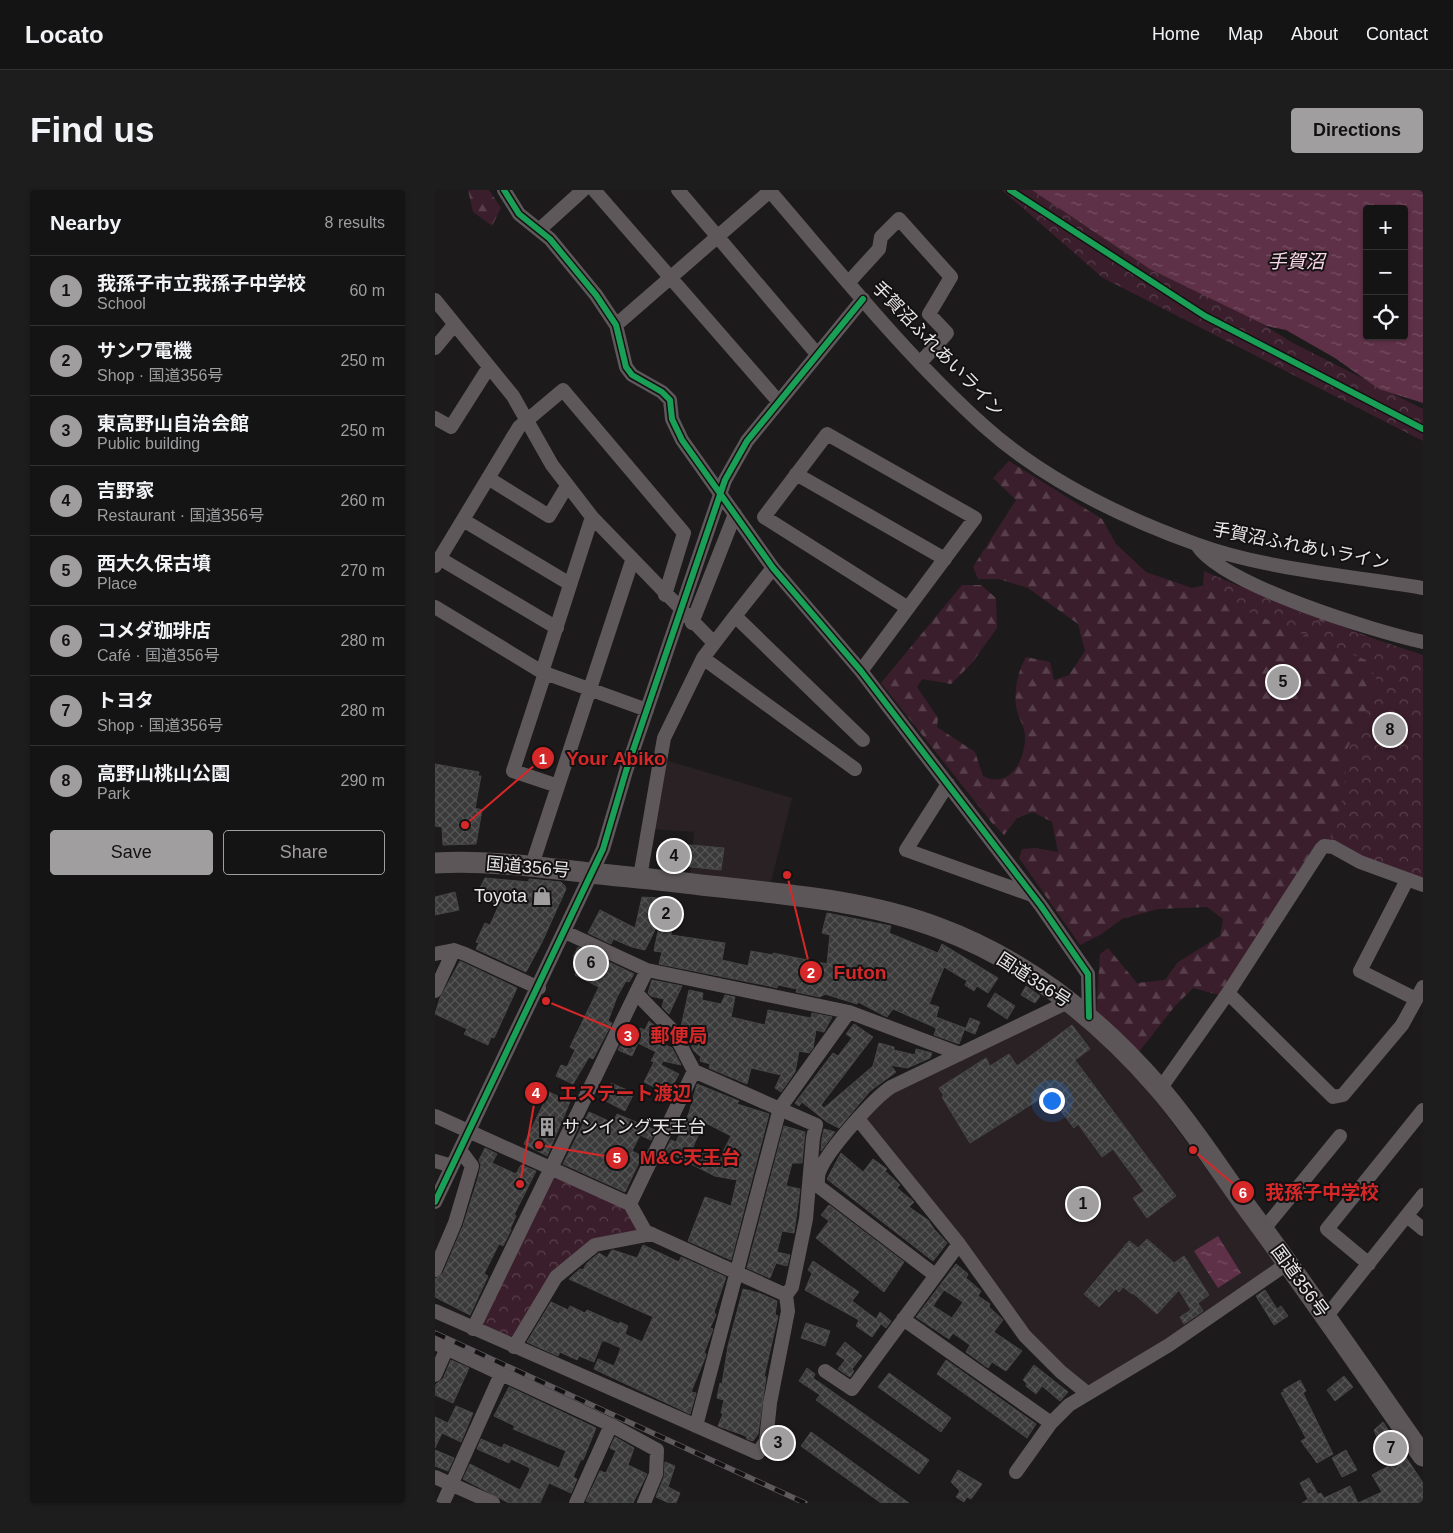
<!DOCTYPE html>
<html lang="en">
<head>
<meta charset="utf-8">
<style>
  :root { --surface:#151414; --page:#1e1d1d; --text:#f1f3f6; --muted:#9d9ea0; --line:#343334; --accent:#a09e9f }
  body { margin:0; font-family:Helvetica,"Noto Sans JP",sans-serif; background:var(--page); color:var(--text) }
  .controls { position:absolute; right:15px; top:15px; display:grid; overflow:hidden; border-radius:5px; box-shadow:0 1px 4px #0004 }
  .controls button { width:45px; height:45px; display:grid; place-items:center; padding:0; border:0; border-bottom:1px solid var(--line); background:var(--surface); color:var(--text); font:25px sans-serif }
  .you { position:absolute; left:616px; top:910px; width:18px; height:18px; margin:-12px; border:4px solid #fff; border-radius:50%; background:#1a73e8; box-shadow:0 0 0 8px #1a73e833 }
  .badge { display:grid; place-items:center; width:32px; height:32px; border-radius:50%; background:var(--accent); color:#111; font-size:16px; font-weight:700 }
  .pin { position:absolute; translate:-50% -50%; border:2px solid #fff; box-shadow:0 1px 5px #0006 }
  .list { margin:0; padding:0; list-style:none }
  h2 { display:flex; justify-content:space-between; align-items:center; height:65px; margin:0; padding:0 20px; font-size:21px }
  h2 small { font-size:16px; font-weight:400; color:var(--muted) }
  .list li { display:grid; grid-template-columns:32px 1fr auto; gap:15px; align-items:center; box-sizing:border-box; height:70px; padding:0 20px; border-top:1px solid var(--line) }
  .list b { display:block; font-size:19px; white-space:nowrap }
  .list p { margin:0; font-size:16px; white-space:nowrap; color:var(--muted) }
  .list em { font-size:16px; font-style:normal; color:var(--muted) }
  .actions { display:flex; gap:10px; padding:15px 20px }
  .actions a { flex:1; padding:11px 0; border:1px solid var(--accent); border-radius:5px; text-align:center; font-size:18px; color:var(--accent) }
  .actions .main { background:var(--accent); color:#111 }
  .icon { flex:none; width:28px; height:28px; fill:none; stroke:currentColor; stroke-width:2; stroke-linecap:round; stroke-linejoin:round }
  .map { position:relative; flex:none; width:988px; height:1313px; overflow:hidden; border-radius:5px }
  header { display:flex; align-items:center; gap:30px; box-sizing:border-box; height:70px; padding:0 25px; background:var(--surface); border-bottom:1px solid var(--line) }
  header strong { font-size:24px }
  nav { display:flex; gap:28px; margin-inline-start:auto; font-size:18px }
  .intro { display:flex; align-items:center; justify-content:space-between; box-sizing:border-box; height:120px; padding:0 30px }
  h1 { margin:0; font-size:35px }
  .button { padding:12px 22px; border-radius:5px; background:var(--accent); color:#111; font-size:18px; font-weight:700 }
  main { display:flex; gap:30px; padding:0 30px }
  aside { flex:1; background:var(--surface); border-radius:5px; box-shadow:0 1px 4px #0004 }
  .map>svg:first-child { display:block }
  .built { fill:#2a2125 }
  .forest { fill:url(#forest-firs) }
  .park { fill:url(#park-crowns) }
  .water { fill:url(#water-ripples); fill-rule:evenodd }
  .building { fill:url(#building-cross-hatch); stroke:#464646; fill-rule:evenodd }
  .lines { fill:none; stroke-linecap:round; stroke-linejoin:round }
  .minor { stroke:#5f585b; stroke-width:14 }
  .highway { stroke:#5d5659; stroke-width:21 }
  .rail-casing { stroke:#5d595c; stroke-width:5.5 }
  .rail { stroke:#141112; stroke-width:4; stroke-dasharray:11; stroke-linecap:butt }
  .cycleway-casing { stroke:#141112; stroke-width:9 }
  .cycleway { stroke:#1a9f57; stroke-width:6 }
  .labels { text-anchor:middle; stroke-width:4; stroke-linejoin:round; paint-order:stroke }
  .street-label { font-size:18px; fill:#e7e5e6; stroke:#141112 }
  .poi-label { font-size:18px; fill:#e7e5e6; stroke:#141112; text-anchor:end }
  .water-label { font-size:19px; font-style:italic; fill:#fcd9e8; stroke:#141112 }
  .leader { fill:none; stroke:#d62828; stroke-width:2 }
  .callout-dot { fill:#d62828; stroke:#141112; stroke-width:2 }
  .mark-label { font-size:15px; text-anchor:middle; font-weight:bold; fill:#fff }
  .callout-label { font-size:19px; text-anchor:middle; font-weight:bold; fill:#d62828; stroke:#141112; stroke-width:4; stroke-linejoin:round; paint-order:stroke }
</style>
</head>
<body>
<header>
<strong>Locato</strong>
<nav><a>Home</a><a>Map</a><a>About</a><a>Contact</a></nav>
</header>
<div class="intro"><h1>Find us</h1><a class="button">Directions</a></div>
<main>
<aside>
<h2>Nearby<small>8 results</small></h2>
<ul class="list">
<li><span class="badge">1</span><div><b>我孫子市立我孫子中学校</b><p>School</p></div><em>60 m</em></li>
<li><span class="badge">2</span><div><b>サンワ電機</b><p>Shop · 国道356号</p></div><em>250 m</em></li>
<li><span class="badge">3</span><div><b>東高野山自治会館</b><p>Public building</p></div><em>250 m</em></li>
<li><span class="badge">4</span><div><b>吉野家</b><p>Restaurant · 国道356号</p></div><em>260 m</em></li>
<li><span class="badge">5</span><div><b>西大久保古墳</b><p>Place</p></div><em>270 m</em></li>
<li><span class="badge">6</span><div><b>コメダ珈琲店</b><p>Café · 国道356号</p></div><em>280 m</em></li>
<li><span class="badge">7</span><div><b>トヨタ</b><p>Shop · 国道356号</p></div><em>280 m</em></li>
<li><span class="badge">8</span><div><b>高野山桃山公園</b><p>Park</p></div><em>290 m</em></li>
</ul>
<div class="actions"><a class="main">Save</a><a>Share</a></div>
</aside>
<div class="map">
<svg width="988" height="1313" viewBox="0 0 988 1313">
  <defs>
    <pattern id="forest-firs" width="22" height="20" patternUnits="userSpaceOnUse" patternTransform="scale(1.25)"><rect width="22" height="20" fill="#3b1e2c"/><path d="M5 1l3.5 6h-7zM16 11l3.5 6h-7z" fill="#573f4b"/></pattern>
    <pattern id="park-crowns" width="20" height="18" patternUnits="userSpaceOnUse" patternTransform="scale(1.25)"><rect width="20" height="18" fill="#3b1e2c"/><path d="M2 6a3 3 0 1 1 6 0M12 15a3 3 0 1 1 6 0" fill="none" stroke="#573f4b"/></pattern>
    <pattern id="water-ripples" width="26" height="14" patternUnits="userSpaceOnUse" patternTransform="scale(1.25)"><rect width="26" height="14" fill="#5f3148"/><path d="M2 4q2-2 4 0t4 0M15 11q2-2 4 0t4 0" fill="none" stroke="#764f62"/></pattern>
    <pattern id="building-cross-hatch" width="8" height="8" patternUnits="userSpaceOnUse" patternTransform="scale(1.25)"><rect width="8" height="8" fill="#3a3a3b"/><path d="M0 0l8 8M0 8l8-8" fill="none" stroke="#565657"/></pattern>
  </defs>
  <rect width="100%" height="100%" fill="#1c1a1b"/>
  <path class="built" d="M227,569L357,608L336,692L255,684L259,642L216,639Z
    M630,820L687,871L716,904L841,1073L836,1080L731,1150L655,1195L642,1190L611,1163L431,933V926L447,908Z"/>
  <path class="forest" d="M33,0H54L66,18L57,36L38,22Z
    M574,271L667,329L681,354L711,382L757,398L791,391L988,468L917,655L887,649L849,704L784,805L758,798L740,816L703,863L661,823L665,764L673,758L702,793L730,790L743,772L785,746L788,729L772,717L723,719L687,729L665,745L645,755L584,668L587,659L601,658L623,662L617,632L598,622L582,628L569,645L557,633L446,493L527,395H546L561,408L562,438L537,473L516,494L487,489L482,497L503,528L502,537L540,562L548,586C575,600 591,569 590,545C589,535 582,525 581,516C579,499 583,481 591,467L615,472L619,490L634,485L650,461L643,434L593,398L564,389H543L538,377L581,310L558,288Z"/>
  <path class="park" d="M567,0H612L858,153L988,219V251L668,88Z
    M769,381L885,431L988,465V691L894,653L909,605L912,559L931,522L943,492L931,470L787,411L768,395Z
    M118,983L192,1016L206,1043L158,1053L118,1085L78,1154L42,1138Z"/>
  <path class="water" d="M597,0H988V213L944,199L900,168L851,140L832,136L715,79ZM932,19H969V146H932Z
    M783,1046L806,1083L783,1098L759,1061Z"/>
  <path class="building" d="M0,574L44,582L43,586H46L40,618L47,620L41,654L8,655L7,637L0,636Z
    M233,653L289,658L286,680L247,676L246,680L232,678Z
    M50,688L94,692V689L126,692L130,696L131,699L107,752L91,782L41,759L44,753L41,752L50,733L55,735L64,715L42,704Z
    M20,702L24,720L0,725V707Z
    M207,707L237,709L236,715H240L236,745L290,753L287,770L313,776L316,761L338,765V763L392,774L395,745L387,743L392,723L456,736L454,743L503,763L507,754L563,788L553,803L542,796L539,801L530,795L532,791L509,777L494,814L504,817L501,827L530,838L524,854L499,845L501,839L499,837L458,819L452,827L423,812L422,814L390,804L385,807L361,802L362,799L343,795L342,798L334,796L224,774L227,762L219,761L224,736H222L210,760L197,757L178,749L176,754L153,743L165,720L200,738Z
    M143,757L199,784L194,792L191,791L182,807L173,831L177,833L168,850L158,869L154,867L138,894L121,886L126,875L132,877L140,860L135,857L164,797L140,785L144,777L141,776L144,770L138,767Z
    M25,771L82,798L59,848L56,847L53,855L29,844L32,839L0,824L5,808Z
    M217,790L247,796L234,824L227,817L229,809L216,806L213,803Z
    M591,796L605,806L600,813L586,805Z
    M254,800L268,803L267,810L286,814L290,805L300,807L296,827L330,835L333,820L376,828L377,823L397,827L389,842L381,840L378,858L374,863L364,861L360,882L346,902L340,898L346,885L316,878L312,894L274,878L275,874L265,871L266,867L259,861L246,837Z
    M560,803L580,816L572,829L552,816Z
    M535,828L545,832L540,844L530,840Z
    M214,831L226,841L221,851L237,858L246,875L228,871L226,875L244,884L233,904L209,892L219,872L216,871L221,862L203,853L197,866L183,860L190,846L200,850L205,838L210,840Z
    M419,834L438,847L386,915L389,918L438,876L444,853L459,857V860L480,865L481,859L497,863L495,868L472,878L455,875L461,882L435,901L404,938L392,932L367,912L364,916L360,913L398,863L403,866L417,848L411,844Z
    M637,835L655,859L640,870L741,1006L712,1028L698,1008L709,1001L678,959L667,967L643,934L639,938L613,904L535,953L507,907L509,906L504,898L551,868L555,876L574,864L582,876Z
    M176,893L199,903L190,921L167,909Z
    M262,894L304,911L302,914L334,924L296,1070L253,1051L270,1007L296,1016L302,990L280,986L230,961L236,950L241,952L254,923ZM269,932L296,946L284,970L258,957Z
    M114,902L135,912L112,966L89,954Z
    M154,922L178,933L182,924L220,940L216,950L205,945L197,961L207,966L190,1002L128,974Z
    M349,936L370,942L367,973H357L351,996L365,999L359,1043L347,1041L342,1062L355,1065L352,1076L341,1073L335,1088L312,1078Z
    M389,939L400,942L386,961L387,949Z
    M50,958L62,964L57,973L81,984L86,975L101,981L79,1025L81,1026L75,1039L76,1040L68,1056L64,1054L49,1084L53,1086L35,1125L0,1107V1089L8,1083L28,1036L43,988L46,975L44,970Z
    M406,963L428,982L438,969L452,979L450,981L465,995L462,998L479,1012L474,1017L493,1030L499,1039L512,1053L498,1071L392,989Z
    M394,1015L469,1072L449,1102L381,1048L394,1031L386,1025Z
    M712,1049L739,1073L749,1066L774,1105L763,1113L768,1121L749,1134L745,1127L756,1120L744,1100L722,1124L698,1103L697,1104L688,1097L684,1102L681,1099L664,1117L649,1104L694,1051L703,1058Z
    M208,1055L244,1072L246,1067L291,1087L279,1122L281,1125L275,1138L278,1139L269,1163L271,1164L270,1168L256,1202L261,1203L255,1224L159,1179L163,1169L179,1176L186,1158L170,1151H167L159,1172L144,1166L142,1170L125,1162L123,1166L92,1152L116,1112L133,1120L135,1116L150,1123L152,1120L184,1134L185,1132L193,1136L190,1144L207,1152L218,1127L134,1089L145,1079L148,1080L152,1073L164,1063L172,1068L176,1061L178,1060L202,1068Z
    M378,1071L424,1102L417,1111L441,1129L445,1122L456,1131L451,1138L446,1134L437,1147L421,1136L424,1130L370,1100L377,1083L373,1080Z
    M521,1074L533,1084L531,1088L546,1101L543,1106L555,1114L554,1117L568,1130L559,1142L587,1161L571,1181L557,1172L553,1178L531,1162L535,1155L518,1143L514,1149L481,1127ZM509,1100L528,1112L517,1128L498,1116Z
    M308,1099L324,1103L342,1111L340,1125L343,1126L329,1187H331L323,1244L318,1251L312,1249L311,1246L283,1236L288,1224L286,1223L289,1210L282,1208L285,1193L287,1194L293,1156Z
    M830,1100L842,1119L846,1116L853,1126L839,1135L821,1106Z
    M371,1133L395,1141L390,1156L366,1148Z
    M410,1152L427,1166L417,1179L419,1181L415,1187L403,1179L410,1170L401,1164Z
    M16,1170L34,1178L18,1213L0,1205L1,1194L8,1189Z
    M511,1170L601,1234L592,1248L502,1184Z
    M599,1175L633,1202L625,1211L607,1196L601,1204L591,1196L592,1194L588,1190Z
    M372,1178L380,1184L378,1188L494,1270L484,1284L381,1210L385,1205L364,1191Z
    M454,1183L516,1228L506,1242L443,1197Z
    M909,1186L918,1197L900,1211L892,1200Z
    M865,1190L871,1201L868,1203L898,1264L882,1273L866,1251L871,1248L846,1203L849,1202L848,1200Z
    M74,1197L161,1238L148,1270L146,1269L138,1287L142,1289L136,1303L114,1293L105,1313H74L28,1289L35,1274L85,1300L94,1282L95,1278L76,1269L74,1273L42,1259L46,1249L67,1258L69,1254L124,1278L131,1261L78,1239L80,1236L59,1226Z
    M21,1216L38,1223L26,1252L7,1243L0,1258V1227L13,1233Z
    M948,1232L988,1293V1313H867L873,1309L865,1293L874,1288L883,1304L886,1303L889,1308L915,1296L923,1313L947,1302L937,1285L954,1276L939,1240Z
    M376,1242L474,1313H446L366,1256Z
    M340,1246L351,1247L350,1269L336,1268V1265H332L338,1255Z
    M180,1247L199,1258L193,1275L212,1284L198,1313H156L151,1311L165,1281L171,1283L181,1261L175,1258Z
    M0,1260L19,1268L13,1281L0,1276Z
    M911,1260L922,1280L907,1287L897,1268Z
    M230,1272L240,1276L233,1297L245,1303L241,1313H234L221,1307L229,1287Z
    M523,1280L547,1294L536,1309L532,1307L529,1312L521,1307L525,1301L516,1292Z"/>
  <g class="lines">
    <path class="minor" d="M69,0L84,24L115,49L161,105L181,135L191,177L197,185L227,202L235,210L237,229L247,250L338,378L426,481L606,716L653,784L654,827
      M159,0L343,211
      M243,0L382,164
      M334,0C403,80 470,165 549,236C609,290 686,327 761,354C828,379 917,386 988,398
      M104,40L148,0
      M413,93L444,59L446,47L464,29L516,87L494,124L512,143L486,172
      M0,110L78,206L117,275L157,327L279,453
      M181,135L335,1
      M0,158L19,135
      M0,228L16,237L54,177
      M361,284L510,369
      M53,288L114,326L132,296
      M28,330L135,394
      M762,355C787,395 939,441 988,452
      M4,368L122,438
      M0,376L84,237L128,200L249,343L230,405
      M338,378L300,426L428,550
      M0,417L107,482L212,520
      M257,433L300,324
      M268,468L420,579
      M426,481L540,328L392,244L329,327L473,418
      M107,482L157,327
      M110,483L78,581L123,596
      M513,594L471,660L597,705
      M97,675L197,371
      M205,687L229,548L268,468L300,426
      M972,690L925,781L981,809
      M130,742L212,780L414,822L525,864
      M0,764L19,760L30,764L104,798
      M0,801L19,760
      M793,803L898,907L908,905L967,835L988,797
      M725,899L793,803L886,659L889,656L898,657L925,672L988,695
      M0,926L195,1014L210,1041L351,1105
      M423,929L524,1054L590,1146L626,1182L652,1203
      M0,971L17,976
      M0,1012L168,659L191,581L290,290L312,251L428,109
      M195,1014L259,881L238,841L201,803
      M972,1026L988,1039
      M828,1040L905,946
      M934,1074L892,1039L988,920
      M0,1080L20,1033L37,976L25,960
      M500,1085L383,996C383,990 382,985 385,980C393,960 438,909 456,897L635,811
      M0,1121L323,1263L331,1251L335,1213L353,1121L351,1105L357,1097L371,1029L378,948L381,935L259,881
      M891,1127L988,1005
      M468,1129L616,1233
      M38,1139L212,780
      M0,1153L176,1235L222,1260L221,1284L209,1313
      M79,1157L121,1087L160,1055L217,1044
      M390,1181L417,1199L524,1054
      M0,1185L12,1158
      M261,1236L345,918L414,822
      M581,1282L616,1233L634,1215L734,1155L853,1073
      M0,1287L58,1313
      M8,1313L66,1184
      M141,1313L176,1235"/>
    <path class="highway" d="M0,673C52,670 103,677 155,683C192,687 229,690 266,695C346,704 428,709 504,738C590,770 663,828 723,897C758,937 787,984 819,1027C877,1106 932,1186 988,1266"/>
    <g class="rail-casing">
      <path id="rail" d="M0,1143L370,1313"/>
    </g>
    <use href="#rail" class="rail"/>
    <g class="cycleway-casing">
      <path id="cycleway" d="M69,0L84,24L115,49L161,105L181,135L191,177L197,185L227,202L235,210L237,229L247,250L338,378L426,481L606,716L653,784L654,827
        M575,0L770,126L988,239
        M0,1012L168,659L191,581L290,290L312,251L428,109"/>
    </g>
    <use href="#cycleway" class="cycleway"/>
  </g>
  <defs>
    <g id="shop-bare" transform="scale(1.5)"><path d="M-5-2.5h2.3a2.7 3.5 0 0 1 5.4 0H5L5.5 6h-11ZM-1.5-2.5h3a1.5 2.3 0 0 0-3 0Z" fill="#a09e9f" stroke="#141112" stroke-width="2.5" paint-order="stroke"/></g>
    <g id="building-bare" transform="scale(1.5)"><path d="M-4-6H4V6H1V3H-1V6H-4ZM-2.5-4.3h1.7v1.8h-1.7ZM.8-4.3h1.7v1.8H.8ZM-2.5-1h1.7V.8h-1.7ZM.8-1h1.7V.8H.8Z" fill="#a09e9f" stroke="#141112" stroke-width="2.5" paint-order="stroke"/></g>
  </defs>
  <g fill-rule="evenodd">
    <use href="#shop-bare" x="107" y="706"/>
    <use href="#building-bare" x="112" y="937"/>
  </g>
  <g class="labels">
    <g class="street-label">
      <text transform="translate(503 159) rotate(46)" y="6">手賀沼ふれあいライン</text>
      <text transform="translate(866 356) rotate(11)" y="6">手賀沼ふれあいライン</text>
      <text transform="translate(93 677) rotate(5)" y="6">国道356号</text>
      <text transform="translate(599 790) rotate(33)" y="6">国道356号</text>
      <text transform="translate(865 1091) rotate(54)" y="6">国道356号</text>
    </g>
    <g class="poi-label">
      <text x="92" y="712">Toyota</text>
      <text x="127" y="943" text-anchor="start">サンイング天王台</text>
    </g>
    <g class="water-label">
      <text x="861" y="78">手賀沼</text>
    </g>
  </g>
  <path class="leader" d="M30 635L108 568M352 685L376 782M111 811L193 845M85 994L101 903M104 955L182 968M758 960L808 1002"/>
  <g class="callout-dot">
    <circle cx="30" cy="635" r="5"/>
    <circle cx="352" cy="685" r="5"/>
    <circle cx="111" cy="811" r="5"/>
    <circle cx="85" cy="994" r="5"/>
    <circle cx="104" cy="955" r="5"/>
    <circle cx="758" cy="960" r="5"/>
    <circle cx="108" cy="568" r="12"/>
    <circle cx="376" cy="782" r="12"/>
    <circle cx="193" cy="845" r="12"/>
    <circle cx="101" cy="903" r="12"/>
    <circle cx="182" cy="968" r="12"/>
    <circle cx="808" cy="1002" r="12"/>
  </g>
  <g class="mark-label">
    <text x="108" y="574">1</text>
    <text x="376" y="788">2</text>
    <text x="193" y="851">3</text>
    <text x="101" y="908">4</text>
    <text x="182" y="973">5</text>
    <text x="808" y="1008">6</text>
  </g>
  <g class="callout-label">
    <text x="181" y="575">Your Abiko</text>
    <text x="425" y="789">Futon</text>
    <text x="244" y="852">郵便局</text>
    <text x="190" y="910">エステート渡辺</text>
    <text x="255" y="974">M&amp;C天王台</text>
    <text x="887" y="1009">我孫子中学校</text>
  </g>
</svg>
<div class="controls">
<button>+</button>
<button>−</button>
<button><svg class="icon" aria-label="locate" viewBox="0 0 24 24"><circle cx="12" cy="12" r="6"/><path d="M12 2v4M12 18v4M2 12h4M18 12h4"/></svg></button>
</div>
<div class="you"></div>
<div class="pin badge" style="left:648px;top:1014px">1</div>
<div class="pin badge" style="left:231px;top:724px">2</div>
<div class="pin badge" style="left:343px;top:1253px">3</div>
<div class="pin badge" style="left:239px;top:666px">4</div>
<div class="pin badge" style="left:848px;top:492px">5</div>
<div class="pin badge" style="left:156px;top:773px">6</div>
<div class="pin badge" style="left:956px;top:1258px">7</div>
<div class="pin badge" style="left:955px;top:540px">8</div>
</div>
</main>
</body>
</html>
